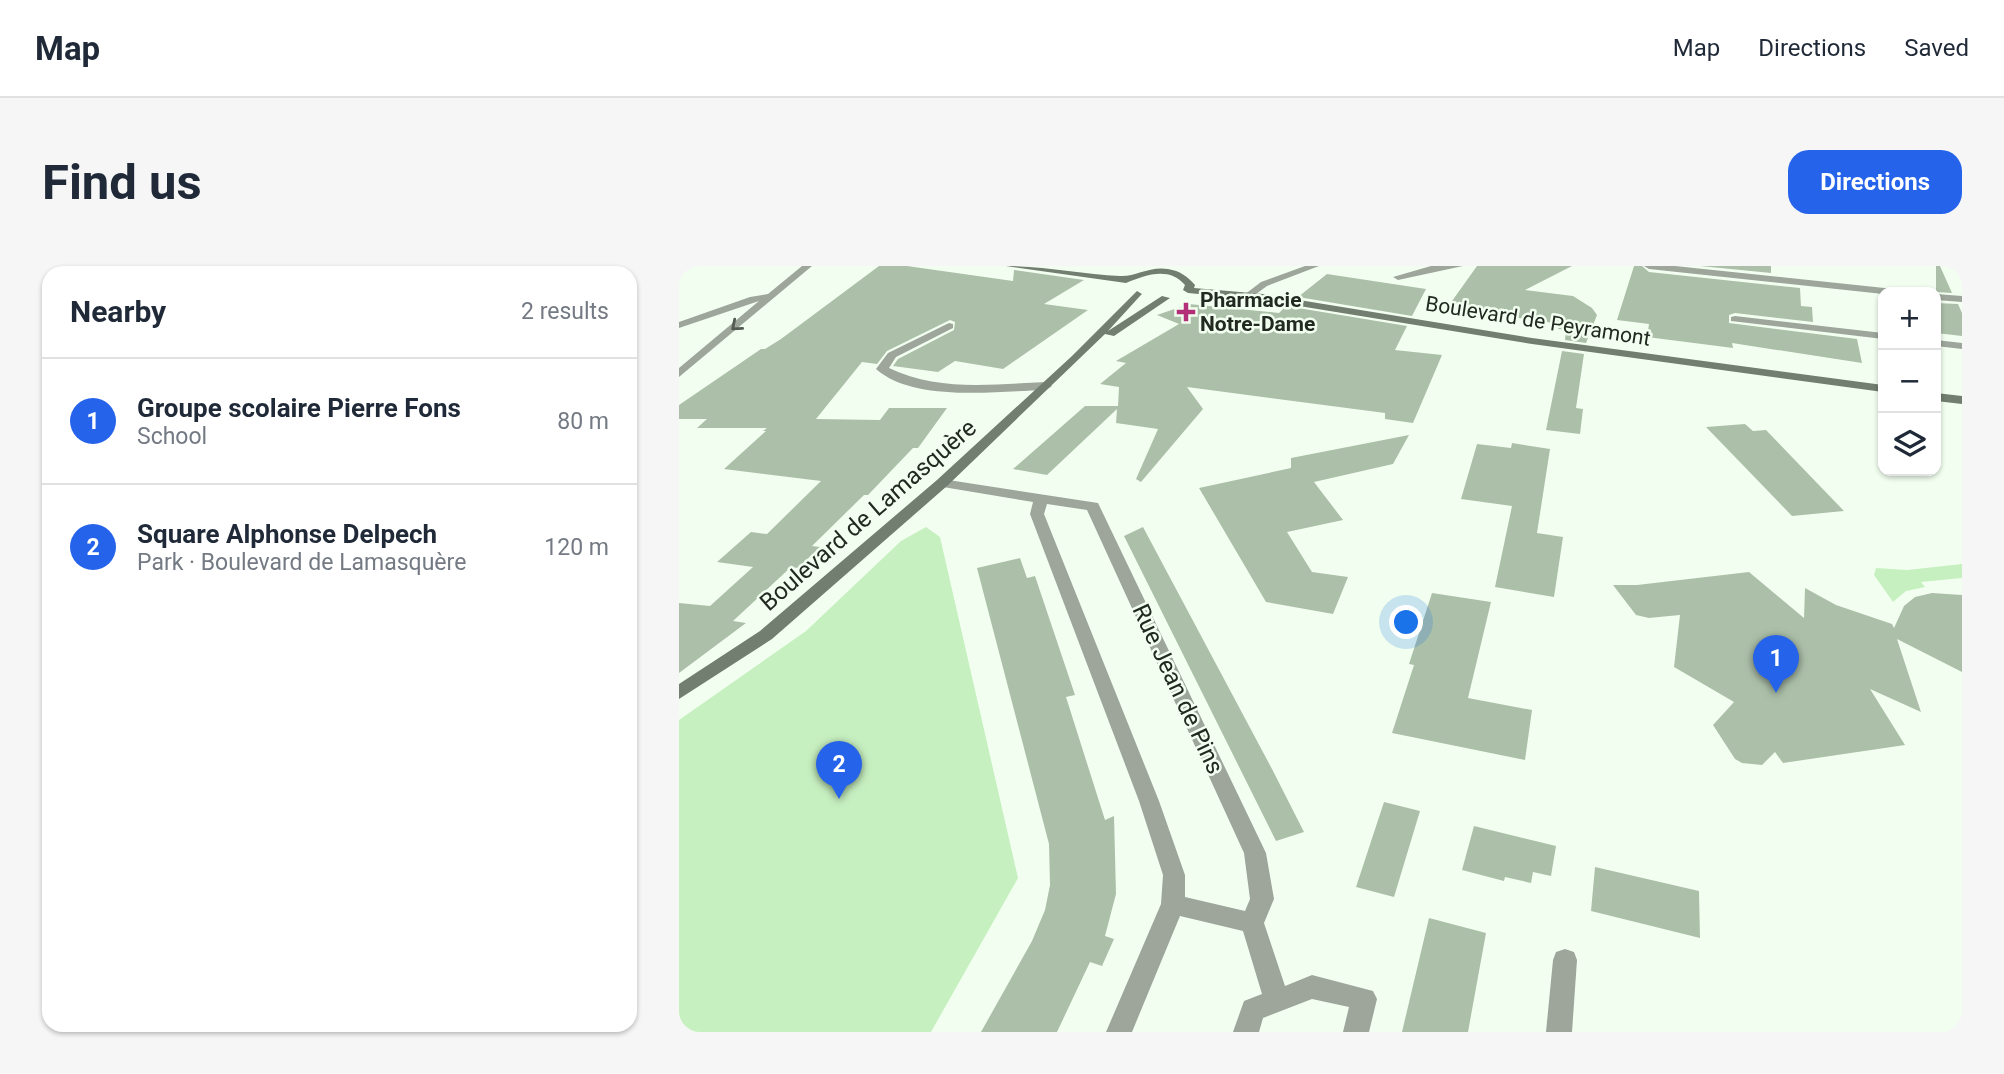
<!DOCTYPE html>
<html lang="en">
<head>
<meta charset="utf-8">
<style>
  :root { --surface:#fff; --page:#f6f6f7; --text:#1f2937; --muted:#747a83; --line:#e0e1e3; --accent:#2563eb }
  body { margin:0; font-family:Roboto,sans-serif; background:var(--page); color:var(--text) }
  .controls { position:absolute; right:21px; top:21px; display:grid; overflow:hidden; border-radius:14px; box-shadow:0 2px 5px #0004 }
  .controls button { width:63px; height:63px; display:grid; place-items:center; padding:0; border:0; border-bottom:2px solid var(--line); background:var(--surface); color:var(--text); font:35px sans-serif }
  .you { position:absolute; left:728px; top:357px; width:24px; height:24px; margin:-18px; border:5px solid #fff; border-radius:50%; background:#1a73e8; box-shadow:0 0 0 10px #1a73e833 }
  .badge { display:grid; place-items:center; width:46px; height:46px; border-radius:50%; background:var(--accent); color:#fff; font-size:23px; font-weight:700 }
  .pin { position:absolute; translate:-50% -58px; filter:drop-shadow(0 2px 4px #0008) }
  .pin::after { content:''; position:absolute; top:37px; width:24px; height:21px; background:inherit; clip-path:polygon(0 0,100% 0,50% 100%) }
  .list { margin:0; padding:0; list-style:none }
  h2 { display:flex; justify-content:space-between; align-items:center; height:91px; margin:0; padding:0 28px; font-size:30px }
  h2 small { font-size:23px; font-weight:400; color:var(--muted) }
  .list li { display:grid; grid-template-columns:46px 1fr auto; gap:21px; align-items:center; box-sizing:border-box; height:126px; padding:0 28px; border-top:2px solid var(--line) }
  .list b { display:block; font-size:26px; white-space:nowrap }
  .list p { margin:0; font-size:23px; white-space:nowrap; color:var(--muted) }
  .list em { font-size:23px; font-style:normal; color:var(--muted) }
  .icon { flex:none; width:38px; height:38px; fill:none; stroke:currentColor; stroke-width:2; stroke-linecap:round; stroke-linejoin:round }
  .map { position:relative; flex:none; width:1283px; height:766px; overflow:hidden; border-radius:21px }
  header { display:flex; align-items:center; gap:42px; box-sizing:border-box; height:98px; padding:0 35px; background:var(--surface); border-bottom:2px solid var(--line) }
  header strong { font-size:33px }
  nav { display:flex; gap:38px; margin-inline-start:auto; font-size:24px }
  .intro { display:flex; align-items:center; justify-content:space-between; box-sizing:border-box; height:168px; padding:0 42px }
  h1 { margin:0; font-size:49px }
  .button { padding:18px 32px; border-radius:21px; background:var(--accent); color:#fff; font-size:24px; font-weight:700 }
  main { display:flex; gap:42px; padding:0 42px }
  aside { flex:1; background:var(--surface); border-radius:21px; box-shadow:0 2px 5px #0004 }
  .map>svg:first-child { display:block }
  .green { fill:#c7f0c0 }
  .building { fill:#acc0a9 }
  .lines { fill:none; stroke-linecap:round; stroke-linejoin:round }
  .street { fill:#9ea69c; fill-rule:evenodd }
  .secondary { fill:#727e6f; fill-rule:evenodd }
  .oneway { stroke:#535b52 }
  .poi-dot { fill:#b33078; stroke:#f2fff0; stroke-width:2.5 }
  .labels { text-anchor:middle; stroke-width:5; stroke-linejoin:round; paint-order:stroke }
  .far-poi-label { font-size:21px; font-weight:bold; fill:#212920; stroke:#f2fff0; text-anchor:start }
  .far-street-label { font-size:21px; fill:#212920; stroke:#f2fff0 }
  .street-label { font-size:24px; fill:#212920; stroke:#f2fff0 }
</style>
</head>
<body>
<header>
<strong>Map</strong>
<nav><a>Map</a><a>Directions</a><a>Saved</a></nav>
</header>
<div class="intro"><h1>Find us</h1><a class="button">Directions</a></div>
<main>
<aside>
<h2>Nearby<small>2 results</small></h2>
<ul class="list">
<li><span class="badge">1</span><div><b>Groupe scolaire Pierre Fons</b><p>School</p></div><em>80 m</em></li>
<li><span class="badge">2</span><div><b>Square Alphonse Delpech</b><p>Park · Boulevard de Lamasquère</p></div><em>120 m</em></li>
</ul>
</aside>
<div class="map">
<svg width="1283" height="766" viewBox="0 0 1283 766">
  <rect width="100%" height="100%" fill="#f2fff0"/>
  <path class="green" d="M247,261L261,271L339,612L252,766H0V454L127,365L222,275Z
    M1283,298V312L1242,316L1246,321L1227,325L1214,336L1195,309L1197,302L1228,304Z"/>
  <path class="building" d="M200,0H228L334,15L335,4L405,14L365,38L409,44L324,103L276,95L259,106L214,100L219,93L275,64L276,56L271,54L208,85L198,98L183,96L137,153L201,154L210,142H268L239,182H234L189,229H185L133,280L141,281L119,302L112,301L54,355L67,357L0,407V337L31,340L74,301L38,296L72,266L88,268L142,215L45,203L87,165H84L88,162H18L28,153H0V139L82,83H86L102,73Z
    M798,0H893L846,24L894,30L913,42L918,49L907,77L886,74L887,64L879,63L882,58L768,42Z
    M955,0H963L970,6L1121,22L1122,40L1133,41L1134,56L1056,47L1050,49V57L1178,73L1183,97L1053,77L1054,82L968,71L970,58L938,54Z
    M1021,0H1092V7Z
    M1257,0H1261L1273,27L1257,26Z
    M648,8L747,23L733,50L619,31Z
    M1257,37L1279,38L1283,47V70L1257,67Z
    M510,38L600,47L607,40L728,60L716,84L763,89L734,157L706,153V147L508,121L524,143L462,216L457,213L479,163L437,157L438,143L368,209L334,203L406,140H439L440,121L421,118L447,97L437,95L500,58L478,49Z
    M883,85L905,88L897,142L904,143L901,168L867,164Z
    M1066,158L1074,165L1087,164L1165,245L1113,250L1027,161Z
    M730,169L714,198L635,216L664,254L608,266L633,306L669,311L654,348L587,336L520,222L612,202V192Z
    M833,177L871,183L858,267L884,271L875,331L816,321L833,240L782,233L798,178L832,182Z
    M464,261L593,503L625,566L597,575L445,270Z
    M341,292L348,312L356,310L396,429L387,431L426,554L435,550L437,628L426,670L435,673L423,700L411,696L378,766H302L353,675L366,644L371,619L370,578L298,302Z
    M1070,306L1125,352L1126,322L1157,339L1213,358L1215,362L1225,340L1236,331L1253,327L1283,329V406L1218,373L1242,446L1191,423L1226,479L1104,497L1096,486L1083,499L1063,497L1056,493L1034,459L1055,436L995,401L1001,349L970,352L957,349L934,319H958Z
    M753,327L812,336L789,432L853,444L846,494L713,467L735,399L730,398Z
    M705,536L741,545L715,631L677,621Z
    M795,560L877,580L872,610L854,606L852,617L826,611L825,615L783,604Z
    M916,601L1020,625L1021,672L912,645Z
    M750,652L807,667L789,766H723Z"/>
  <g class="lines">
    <path class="street" d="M123,0H133L0,111V102L80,35L0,62V56L71,31L89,28Z
      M626,0H640L588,20L573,31L565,29L582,16Z
      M752,0H784L719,14L714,11Z
      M965,0H996L1215,23L1220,26L1204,28L970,3Z
      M1257,28L1283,30V36L1257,34Z
      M1056,50L1204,67V73L1052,55V51Z
      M270,57L274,58V62L217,91L210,102C259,126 314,118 367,116L373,120L367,124C320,125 235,137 197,103L209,87Z
      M1257,74L1283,77V83L1257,80Z
      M263,213L419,237L587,587L595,633L585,657L606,720L633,709L694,725L698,733L690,766H664L670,741L633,733L584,752L580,766H554L565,735L583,728L564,665L501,650L453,766H427L482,638L484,609L460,535L351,248L354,236L258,220L256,217ZM368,238L408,244L565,587L571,633L566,645L506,631V609L480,535L365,248Z
      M886,683L895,686L898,694L893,766H867L874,694L877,686Z"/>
    <path class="secondary" d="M327,0C366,0 403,8 441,10C456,11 470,0 489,3C501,5 508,10 516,19L515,22L584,28L853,72L1204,119V126L853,78L584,34L509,27L504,24L506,19C490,0 466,9 447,17Z
      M458,25L463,28L461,30L429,65L483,30L491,32L435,70L426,68L268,220L93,373L0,433V418L81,365L258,214L393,90Z
      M1257,127L1283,130V138L1257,135Z"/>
  </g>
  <defs><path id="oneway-chevron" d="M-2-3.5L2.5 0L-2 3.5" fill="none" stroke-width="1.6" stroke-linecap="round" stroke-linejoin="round" transform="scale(1.75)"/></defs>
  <use class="oneway" href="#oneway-chevron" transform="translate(57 60) rotate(140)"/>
  <path class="poi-dot" d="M503.5 35.5h7v7h7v7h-7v7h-7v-7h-7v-7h7z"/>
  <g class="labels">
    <g class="far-poi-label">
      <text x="521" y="41">Pharmacie<tspan x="521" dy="24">Notre-Dame</tspan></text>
    </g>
    <g class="far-street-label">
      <text transform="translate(859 55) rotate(9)" y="7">Boulevard de Peyramont</text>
    </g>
    <g class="street-label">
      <text transform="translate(189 249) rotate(-41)" y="8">Boulevard de Lamasquère</text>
      <text transform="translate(499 423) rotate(65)" y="8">Rue Jean de Pins</text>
    </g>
  </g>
</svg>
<div class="controls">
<button>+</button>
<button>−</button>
<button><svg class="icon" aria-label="layers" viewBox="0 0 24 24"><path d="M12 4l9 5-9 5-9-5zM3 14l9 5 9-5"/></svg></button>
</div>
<div class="you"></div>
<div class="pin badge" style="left:1097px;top:427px">1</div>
<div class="pin badge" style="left:160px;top:533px">2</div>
</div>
</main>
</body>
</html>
